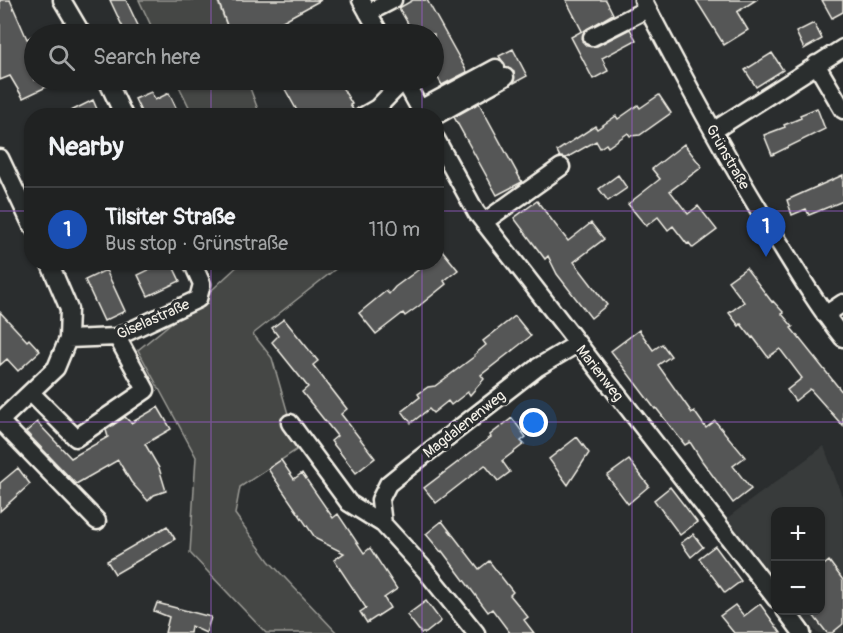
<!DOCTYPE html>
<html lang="en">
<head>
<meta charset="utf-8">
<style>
  :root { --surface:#202222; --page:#2d2f2f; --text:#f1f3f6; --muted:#a2a4a5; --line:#3d3f40; --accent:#0b8043 }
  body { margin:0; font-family:Pangolin,sans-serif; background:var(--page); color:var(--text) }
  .controls { position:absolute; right:18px; bottom:18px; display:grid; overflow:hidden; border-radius:12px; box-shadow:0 2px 4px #0004 }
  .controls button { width:54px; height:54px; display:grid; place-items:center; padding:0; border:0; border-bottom:2px solid var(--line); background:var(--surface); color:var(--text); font:30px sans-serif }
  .you { position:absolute; left:534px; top:423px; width:21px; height:21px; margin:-15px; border:4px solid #fff; border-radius:50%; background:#1a73e8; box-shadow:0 0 0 9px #1a73e833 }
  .badge { display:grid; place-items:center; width:39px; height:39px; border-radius:50%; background:var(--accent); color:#fff; font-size:20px; font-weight:700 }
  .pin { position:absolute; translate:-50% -50px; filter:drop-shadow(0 2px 3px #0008) }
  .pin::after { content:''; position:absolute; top:32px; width:21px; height:18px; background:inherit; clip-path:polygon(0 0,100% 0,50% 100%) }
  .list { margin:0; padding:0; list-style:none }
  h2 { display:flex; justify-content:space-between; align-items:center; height:78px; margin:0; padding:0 24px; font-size:26px }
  h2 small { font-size:20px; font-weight:400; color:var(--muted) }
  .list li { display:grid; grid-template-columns:39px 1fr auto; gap:18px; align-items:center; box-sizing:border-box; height:84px; padding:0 24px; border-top:2px solid var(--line) }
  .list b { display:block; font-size:22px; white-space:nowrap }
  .list p { margin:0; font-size:20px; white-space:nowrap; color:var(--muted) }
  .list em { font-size:20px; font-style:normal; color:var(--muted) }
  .icon { flex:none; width:33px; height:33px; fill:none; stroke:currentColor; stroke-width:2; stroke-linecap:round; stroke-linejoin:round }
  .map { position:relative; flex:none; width:843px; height:633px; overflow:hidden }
  .search { position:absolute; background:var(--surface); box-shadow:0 2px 4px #0004; left:24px; top:24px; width:420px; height:66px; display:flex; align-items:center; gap:15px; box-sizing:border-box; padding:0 21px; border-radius:33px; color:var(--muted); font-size:22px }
  .panel { position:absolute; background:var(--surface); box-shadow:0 2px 4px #0004; left:24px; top:108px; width:420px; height:162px; border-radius:24px }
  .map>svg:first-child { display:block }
  .built { fill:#373a3a }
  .green { fill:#444645; stroke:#9c9c96; stroke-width:1.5 }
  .building { fill:#555756; stroke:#f4f1e8; stroke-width:1.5 }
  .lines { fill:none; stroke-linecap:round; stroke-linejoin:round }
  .minor-casing { stroke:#f4f1e8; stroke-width:21 }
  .minor { stroke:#2a2d2e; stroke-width:16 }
  .grid { fill:none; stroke:#995dc9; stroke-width:1.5; stroke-opacity:0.55 }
  .labels { text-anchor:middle; stroke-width:6; stroke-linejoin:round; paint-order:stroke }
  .street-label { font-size:15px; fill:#f4f1e8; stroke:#2a2d2e }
</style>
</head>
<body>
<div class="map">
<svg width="843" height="633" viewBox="0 0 843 633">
  <rect width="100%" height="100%" fill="#2a2d2e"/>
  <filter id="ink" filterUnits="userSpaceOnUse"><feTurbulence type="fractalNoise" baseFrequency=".0167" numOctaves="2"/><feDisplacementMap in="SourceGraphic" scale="12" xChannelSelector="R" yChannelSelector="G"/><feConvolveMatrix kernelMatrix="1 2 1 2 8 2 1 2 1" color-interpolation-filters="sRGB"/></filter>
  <g filter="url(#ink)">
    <path class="built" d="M824,446L843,499V633H817L799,611L820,610V512H776L775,580L727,518Z"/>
    <path class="green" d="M139,0H217L230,34H155Z
      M176,80H247L260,115H193Z
      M241,263H343L253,334L272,358L298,449L240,487L235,514L269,561L337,633H266L190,553L196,457L138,350L214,288Z"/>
    <path class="building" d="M0,0H10L27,39L34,35V80H61L23,98L10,76L0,80Z
      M110,0H126L142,34H126Z
      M218,0H321L259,34H230Z
      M413,0H427L467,72L442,85L434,71V34H414L399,8Z
      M566,0H606L613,14L584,31L582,41L587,46H597L630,29L636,40L602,58L608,71L593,79L571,37L582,31Z
      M696,0H756L737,12L748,30L724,45Z
      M822,0H843V12L832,18Z
      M814,23L822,39L804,49L796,32Z
      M513,49L527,76L514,83V72L506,67L499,56Z
      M772,53L783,70L756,87L745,70Z
      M280,80H338L352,104L350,105L354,111L353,116H300Z
      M151,92L155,100L169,93L180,116H143L135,99Z
      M659,95L671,113L640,135L630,136L628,133L608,147L606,144L600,148L596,141L566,158L560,157L557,151L595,126L597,129L616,116L618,119L638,105L640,108Z
      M93,100L100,116H61Z
      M479,103L522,182L497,195L454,117Z
      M817,108L825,129L772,155L764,135L785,127L784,125L801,118L800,115Z
      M684,144L702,167L670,191L688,214L698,206L717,230L693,248L689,243L687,244L673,226L668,230L658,217L646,226L628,204L660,179L652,169Z
      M618,175L627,188L608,201L599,189Z
      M843,175V201L809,215L806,209L792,215L787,200Z
      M537,201L568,241L591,223L604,239L574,262L607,305L591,318L557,274L548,256L545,259L514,218Z
      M437,244L458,270L444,281L446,284L419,306L405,316L403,313L376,334L359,313L386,291L389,294L395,287L429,262H436Z
      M165,262H171L180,281L148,296L138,275Z
      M746,268L772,302L773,301L784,313L782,314L793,327L791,328L843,393V426L810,389L795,401L787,390L802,378L780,349L768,357L753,337L752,338L741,324L739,326L729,313L744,302L728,281Z
      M106,270L125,311L104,321L85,280Z
      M0,312L27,341L29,339L40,351L18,371L7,359L0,365Z
      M515,316L531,336L481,375L484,379L470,395L468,392L451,405L448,401L433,413L429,409L411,423L402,411L420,397L418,394L428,387L435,386L475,356L474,355L486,345L483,341Z
      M284,319L318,361L313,365L347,409L341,414L375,458L356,473L331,441L337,436L302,392L308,387L272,342L278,336L272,328Z
      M639,330L653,350L662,344L671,356L658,365L692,413L694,411L706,428L715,421L745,457L733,466L751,489L733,503L702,461L690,442L685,445L656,408L655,409L611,351Z
      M158,407L171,429L145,444L159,468L166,491L154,495L148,501L131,482L118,460L76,484L26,432L37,422L71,458L108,437L106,430L125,417L131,423Z
      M512,418L526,437L521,441L524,444L502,461L510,472L498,481L485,465L436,503L424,488L491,437L490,435Z
      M577,437L589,453L568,485L549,459Z
      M281,460L294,479L302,473L333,518L338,514L364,553L370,548L397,589L384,598L390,608L367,623L360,612L366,608L334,560L344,553L316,539L268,469Z
      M629,460L649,486L628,504L607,476Z
      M18,468L30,484L0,511V483Z
      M670,487L697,522L680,535L654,500Z
      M442,521L479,569L489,561L513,592L510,595L528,617L524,620L534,633H510L492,609L488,612L442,551L441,552L426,534Z
      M167,526L175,539L115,574L107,561Z
      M693,534L703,547L691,557L681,543Z
      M715,546L741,581L725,593L699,558Z
      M829,561L843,580V624L832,633H827L809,610H820V568Z
      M426,601L441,621L426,633H421L407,615Z
      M157,603L211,617L206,633L191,626L190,633H165L169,617L154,611Z
      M760,604L781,633H734L720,616L735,605L744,616Z"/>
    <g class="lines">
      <g class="minor-casing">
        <path id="minor" d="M62,0L82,34
          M361,0L380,34
          M643,0C687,84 731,167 782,247C801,278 820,309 843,338
          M368,13L393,0
          M592,37L647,9
          M816,64L843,110
          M107,80L124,116
          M404,80L424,116
          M420,109L496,68
          M363,116L377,108L404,80
          M435,116L505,77
          M713,131L843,48
          M436,139L476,212L776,599
          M0,158L32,226
          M484,222L561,167
          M49,262L69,309L68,339L56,368L0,421L97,521
          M825,315L843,303
          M68,339L117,337L198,299L202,284L192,262
          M31,393L76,438L146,390L117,337
          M290,423L349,503L383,524
          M785,610L802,633
          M476,633L425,570L383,524L380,500L388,484L409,467L538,367L577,344"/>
      </g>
      <use href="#minor" class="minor"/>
    </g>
  </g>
  <path class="grid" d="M211,0V34M422,0V34M632,0V633M211,80V116M422,80V116M0,211H32M436,211H843M211,262V633M422,262V633M0,422H843"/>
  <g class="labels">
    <g class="street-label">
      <text transform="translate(728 157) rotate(60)" y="5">Grünstraße</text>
      <text transform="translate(153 319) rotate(-24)" y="5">Giselastraße</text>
      <text transform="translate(600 373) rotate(52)" y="5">Marienweg</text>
      <text transform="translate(464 424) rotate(-38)" y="5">Magdalenenweg</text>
    </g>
  </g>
</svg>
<div class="controls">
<button>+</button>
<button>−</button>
</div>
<div class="you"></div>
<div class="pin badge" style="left:766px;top:257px;background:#1a4fb4">1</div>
<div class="search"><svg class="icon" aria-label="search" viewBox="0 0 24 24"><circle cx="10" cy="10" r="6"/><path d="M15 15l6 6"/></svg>Search here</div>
<section class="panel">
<h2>Nearby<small></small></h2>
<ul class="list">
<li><span class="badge" style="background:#1a4fb4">1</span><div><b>Tilsiter Straße</b><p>Bus stop · Grünstraße</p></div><em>110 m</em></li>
</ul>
</section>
</div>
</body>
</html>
